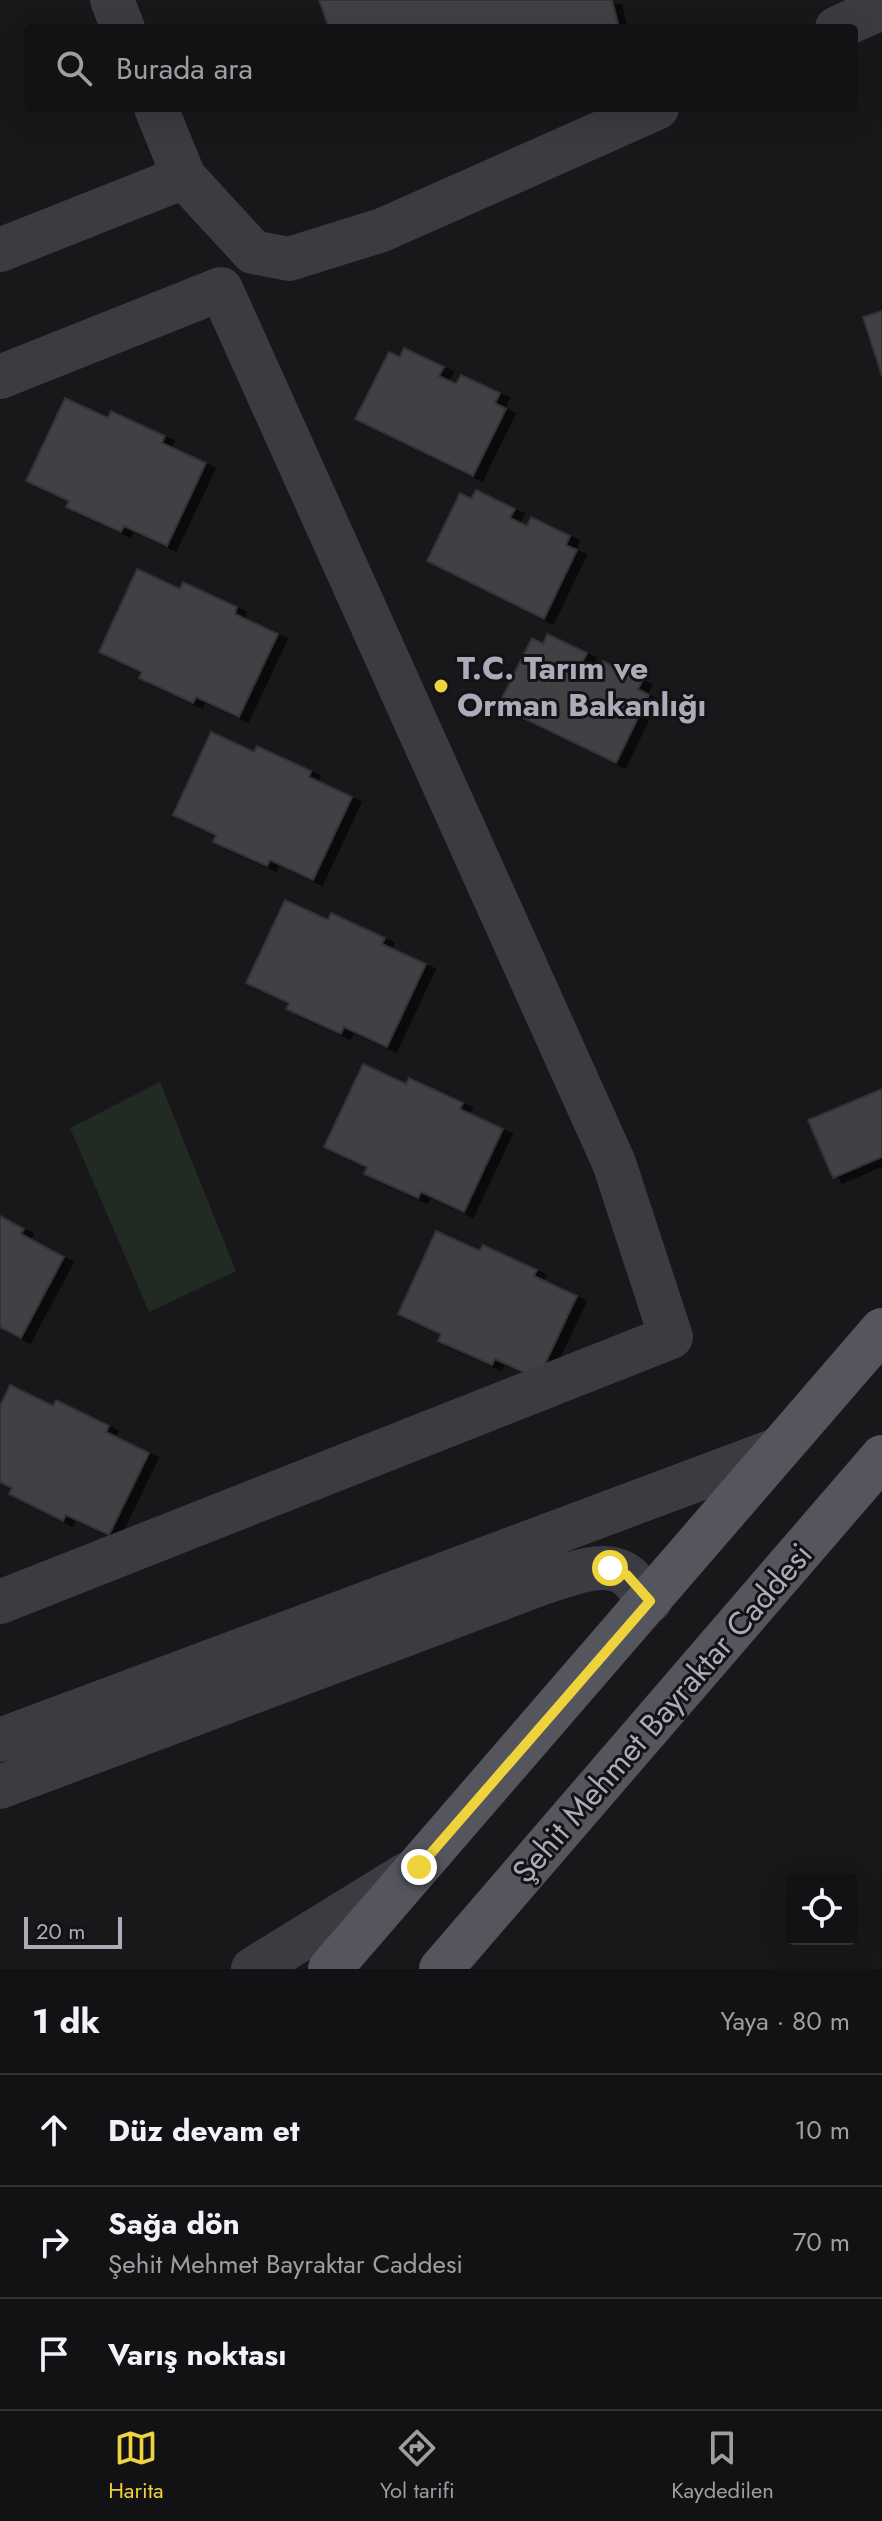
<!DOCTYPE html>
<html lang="tr">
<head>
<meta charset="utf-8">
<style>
  :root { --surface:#121214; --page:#1b1b1d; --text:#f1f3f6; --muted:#9c9ea0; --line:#313234; --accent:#eed33c }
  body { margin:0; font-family:Jost,sans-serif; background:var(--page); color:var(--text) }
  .controls { position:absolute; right:24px; bottom:24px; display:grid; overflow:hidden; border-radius:8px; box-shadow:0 8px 32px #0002 }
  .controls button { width:72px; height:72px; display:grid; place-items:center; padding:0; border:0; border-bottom:2px solid var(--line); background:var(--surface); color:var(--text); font:40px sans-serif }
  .scale { position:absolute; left:24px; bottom:20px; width:98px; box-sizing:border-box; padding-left:8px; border:4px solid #abacb9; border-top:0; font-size:22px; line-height:28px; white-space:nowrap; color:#abacb9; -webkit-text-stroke:6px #131315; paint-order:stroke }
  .stop { position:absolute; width:24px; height:24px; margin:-18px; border:6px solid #eed33c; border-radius:50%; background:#fff }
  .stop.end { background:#eed33c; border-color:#fff; box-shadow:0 2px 8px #0008 }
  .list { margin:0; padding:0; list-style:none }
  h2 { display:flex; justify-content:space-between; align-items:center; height:104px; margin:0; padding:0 32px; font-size:34px }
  h2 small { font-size:26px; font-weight:400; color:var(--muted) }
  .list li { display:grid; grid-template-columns:52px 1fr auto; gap:24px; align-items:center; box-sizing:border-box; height:112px; padding:0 32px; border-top:2px solid var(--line) }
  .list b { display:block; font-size:30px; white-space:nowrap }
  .list p { margin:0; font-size:26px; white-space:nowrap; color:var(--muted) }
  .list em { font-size:26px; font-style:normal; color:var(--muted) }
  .icon { flex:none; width:44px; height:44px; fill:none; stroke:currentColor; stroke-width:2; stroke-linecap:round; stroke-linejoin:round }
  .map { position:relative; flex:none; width:882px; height:1969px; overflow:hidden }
  .search { position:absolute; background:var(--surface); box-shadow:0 8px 32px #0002; left:24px; right:24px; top:24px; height:88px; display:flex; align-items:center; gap:20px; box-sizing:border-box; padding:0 28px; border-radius:8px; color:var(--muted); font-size:30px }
  .sheet { height:440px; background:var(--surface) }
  nav { display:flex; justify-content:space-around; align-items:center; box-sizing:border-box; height:112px; border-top:2px solid var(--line); background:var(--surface); font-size:22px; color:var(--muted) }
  nav a { display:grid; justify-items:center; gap:4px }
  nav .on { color:var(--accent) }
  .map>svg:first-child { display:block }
  .green { fill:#222a24 }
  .building { fill:#404044; stroke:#333236; stroke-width:2; filter:url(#shadow) }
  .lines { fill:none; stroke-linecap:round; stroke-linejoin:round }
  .minor { stroke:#3b3b41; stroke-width:44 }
  .major { stroke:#55555e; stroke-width:44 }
  .route { stroke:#eed33c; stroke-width:10 }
  .poi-dot { fill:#eed33c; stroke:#131315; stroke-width:3 }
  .labels { text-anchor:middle; stroke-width:6; stroke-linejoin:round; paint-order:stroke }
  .poi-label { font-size:32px; font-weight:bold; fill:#abacb9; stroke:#131315; text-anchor:start }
  .street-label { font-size:32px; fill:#abacb9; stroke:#131315 }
</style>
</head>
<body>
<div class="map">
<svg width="882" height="1969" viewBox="0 0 882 1969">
  <defs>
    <filter id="shadow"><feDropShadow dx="9" dy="5" stdDeviation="0" flood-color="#0009"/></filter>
  </defs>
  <rect width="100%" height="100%" fill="#18181a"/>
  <path class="green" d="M160,1082L236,1271L149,1312L70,1128Z"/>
  <path class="building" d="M319,0H612L619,28H329Z
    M882,311V376L863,317Z
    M404,348L444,367L439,376L456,384L461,375L500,393L495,403L506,409L473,476L355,419L389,352L400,357Z
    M65,398L108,418L111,411L165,436L162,443L206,463L167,546L124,526L121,532L66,507L69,501L26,481Z
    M476,490L515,509L510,518L527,526L531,517L570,536L566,545L577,550L544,619L427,561L460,493L471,499Z
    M137,569L180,589L183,582L237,607L235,614L278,634L239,717L196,697L193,703L139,678L142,672L99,652Z
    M547,634L587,653L582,663L599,670L603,661L643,680L638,689L649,695L616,763L498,706L532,638L543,644Z
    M211,732L254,752L257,746L311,771L309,777L352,797L313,880L270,860L267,866L213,842L216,835L173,815Z
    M285,900L328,920L331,913L385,938L382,944L426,964L387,1047L344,1027L341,1034L286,1009L289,1003L246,983Z
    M363,1064L406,1084L409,1078L463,1103L460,1109L503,1129L464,1212L421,1192L418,1198L364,1174L367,1167L324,1147Z
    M882,1089V1157L833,1178L808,1120Z
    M0,1216L24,1229L21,1234L64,1257L21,1338L0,1327Z
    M436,1231L480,1251L483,1245L537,1270L534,1276L577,1296L538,1379L495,1359L492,1365L438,1341L441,1334L398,1314Z
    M10,1385L53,1406L56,1400L109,1426L106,1432L149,1453L109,1535L66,1515L63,1521L9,1494L12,1488L0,1482V1406Z"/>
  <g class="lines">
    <path class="minor" d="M112,0L123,28
      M837,28L882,8
      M156,108L184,177L253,252L289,259L382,230L657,108
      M0,250L184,177
      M0,377L221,289L614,1163L671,1337L0,1602
      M0,1740L779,1449
      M0,1787L545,1582C570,1575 605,1558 628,1576C636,1583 643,1593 650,1601
      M253,1969L407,1874"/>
    <path class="major" d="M330,1969L882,1330
      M441,1969L882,1457"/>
  </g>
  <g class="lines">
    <path class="route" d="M419,1867L650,1601L627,1575L610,1568"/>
  </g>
  <circle class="poi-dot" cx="441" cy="686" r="8"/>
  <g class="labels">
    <g class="poi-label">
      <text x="457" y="679">T.C. Tarım ve<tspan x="457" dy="37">Orman Bakanlığı</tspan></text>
    </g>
    <g class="street-label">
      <text transform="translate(662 1713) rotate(-49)" y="11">Şehit Mehmet Bayraktar Caddesi</text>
    </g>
  </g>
</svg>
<div class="controls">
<button><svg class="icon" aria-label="locate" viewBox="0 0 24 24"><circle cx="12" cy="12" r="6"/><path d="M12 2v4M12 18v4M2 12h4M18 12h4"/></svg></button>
</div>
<div class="scale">20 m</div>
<div class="stop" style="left:610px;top:1568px"></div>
<div class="stop end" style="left:419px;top:1867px"></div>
<div class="search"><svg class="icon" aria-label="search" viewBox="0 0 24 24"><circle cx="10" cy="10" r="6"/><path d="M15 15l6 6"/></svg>Burada ara</div>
</div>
<section class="sheet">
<h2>1 dk<small>Yaya · 80 m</small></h2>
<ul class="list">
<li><svg class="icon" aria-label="ahead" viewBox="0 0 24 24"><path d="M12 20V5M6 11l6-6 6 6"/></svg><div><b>Düz devam et</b></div><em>10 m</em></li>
<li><svg class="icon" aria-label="right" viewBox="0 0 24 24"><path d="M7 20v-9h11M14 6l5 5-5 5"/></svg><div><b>Sağa dön</b><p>Şehit Mehmet Bayraktar Caddesi</p></div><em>70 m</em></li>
<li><svg class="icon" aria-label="arrive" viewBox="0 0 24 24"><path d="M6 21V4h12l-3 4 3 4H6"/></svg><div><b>Varış noktası</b></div></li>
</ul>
</section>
<nav>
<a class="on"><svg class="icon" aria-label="map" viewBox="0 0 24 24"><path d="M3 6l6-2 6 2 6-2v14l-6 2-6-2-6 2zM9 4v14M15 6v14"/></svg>Harita</a>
<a><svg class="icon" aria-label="directions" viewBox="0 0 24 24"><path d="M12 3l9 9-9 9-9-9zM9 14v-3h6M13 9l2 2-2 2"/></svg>Yol tarifi</a>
<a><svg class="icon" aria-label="saved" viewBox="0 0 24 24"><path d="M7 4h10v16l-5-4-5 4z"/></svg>Kaydedilen</a>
</nav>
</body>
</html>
